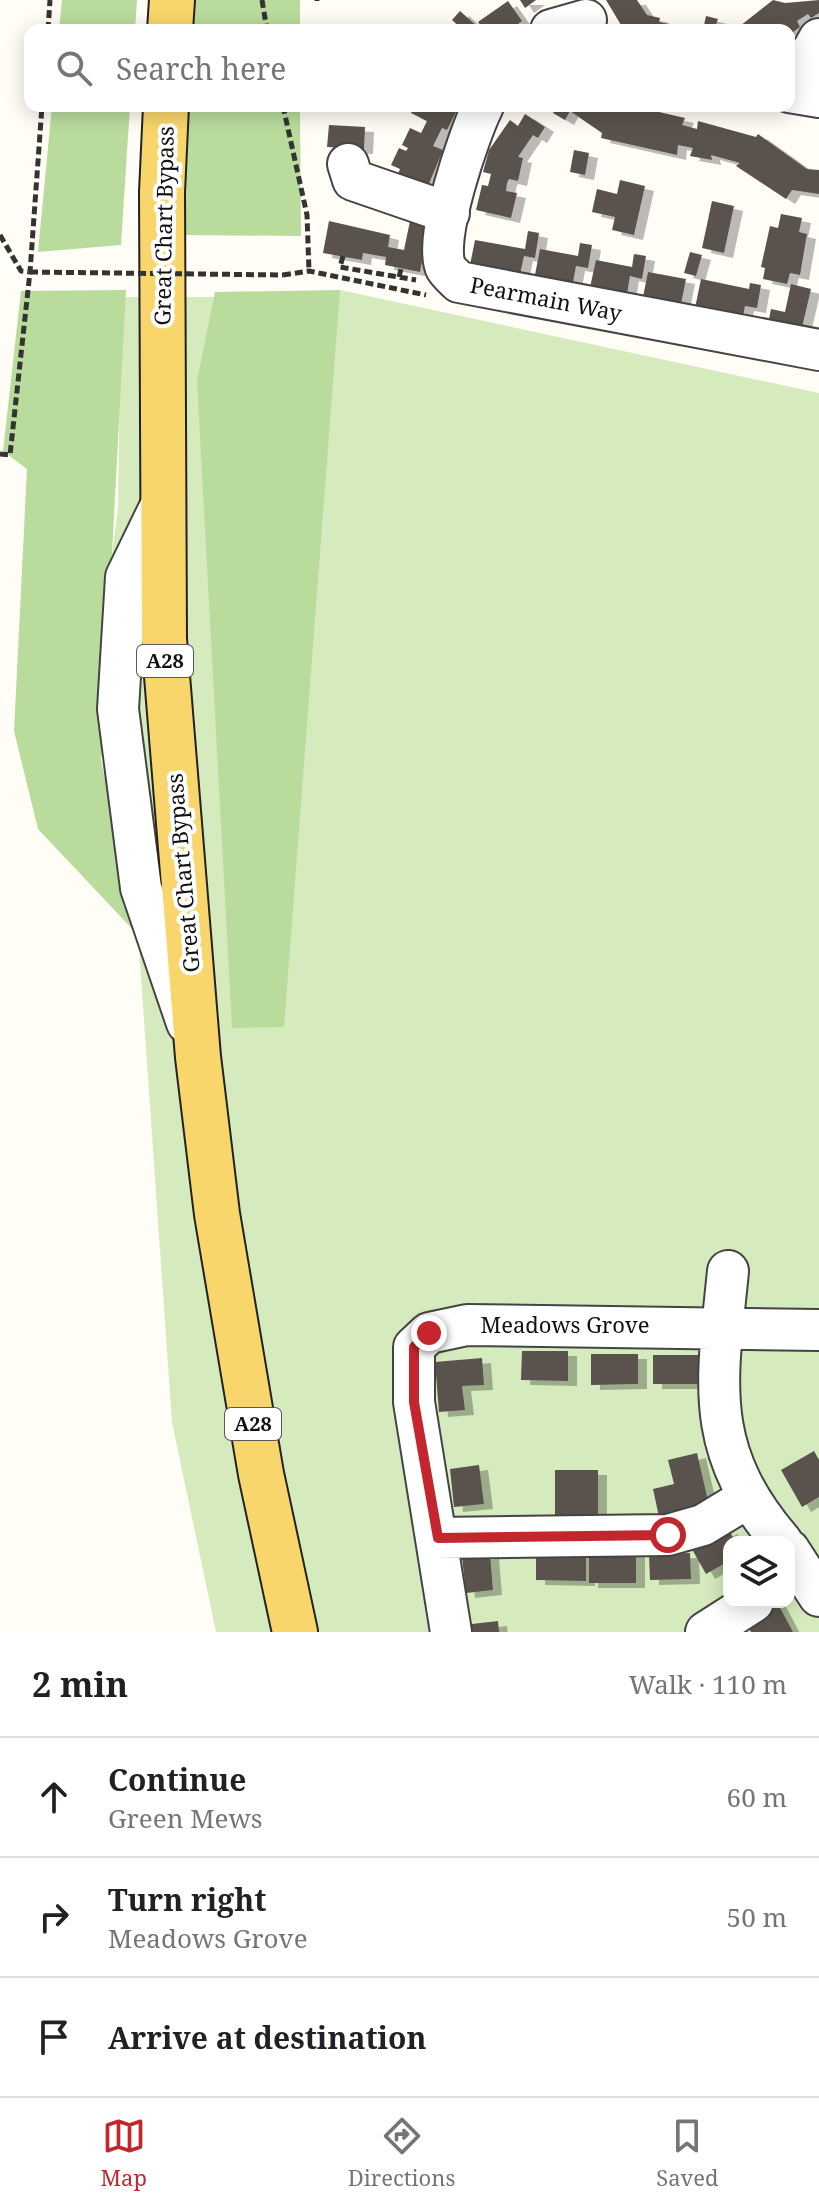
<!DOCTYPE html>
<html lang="en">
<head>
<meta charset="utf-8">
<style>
  :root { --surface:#fff; --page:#f2f2f2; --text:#202124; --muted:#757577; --line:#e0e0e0; --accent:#c4262e }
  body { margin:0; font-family:"Noto Serif",serif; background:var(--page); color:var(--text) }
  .controls { position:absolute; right:24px; bottom:24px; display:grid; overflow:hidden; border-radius:16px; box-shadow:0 4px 20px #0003 }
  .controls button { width:72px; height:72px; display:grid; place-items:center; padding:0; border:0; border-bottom:2px solid var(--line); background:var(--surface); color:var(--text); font:40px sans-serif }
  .stop { position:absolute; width:24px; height:24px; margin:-18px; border:6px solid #c4262e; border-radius:50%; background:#fff }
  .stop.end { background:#c4262e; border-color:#fff; box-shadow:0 2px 8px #0008 }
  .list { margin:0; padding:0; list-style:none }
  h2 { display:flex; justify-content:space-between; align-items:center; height:104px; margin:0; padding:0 32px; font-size:34px }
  h2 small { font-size:26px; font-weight:400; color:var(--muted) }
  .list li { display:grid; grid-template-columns:52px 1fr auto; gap:24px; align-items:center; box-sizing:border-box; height:120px; padding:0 32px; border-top:2px solid var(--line) }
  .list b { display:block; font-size:30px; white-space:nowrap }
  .list p { margin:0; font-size:26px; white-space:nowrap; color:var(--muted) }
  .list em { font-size:26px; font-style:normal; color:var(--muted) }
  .icon { flex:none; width:44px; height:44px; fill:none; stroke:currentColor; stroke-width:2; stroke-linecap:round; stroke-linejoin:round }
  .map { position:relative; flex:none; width:819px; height:1632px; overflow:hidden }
  .search { position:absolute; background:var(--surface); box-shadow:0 4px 20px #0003; left:24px; right:24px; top:24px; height:88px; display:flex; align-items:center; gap:20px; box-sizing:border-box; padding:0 28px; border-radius:16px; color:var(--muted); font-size:30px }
  .sheet { height:464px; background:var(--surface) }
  nav { display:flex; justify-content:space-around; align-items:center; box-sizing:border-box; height:112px; border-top:2px solid var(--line); background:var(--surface); font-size:22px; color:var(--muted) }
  nav a { display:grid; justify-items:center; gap:4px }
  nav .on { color:var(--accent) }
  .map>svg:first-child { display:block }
  .green { fill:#d5ebbd; fill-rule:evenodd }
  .forest { fill:#b9dc9c }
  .building { fill:#5a524d; filter:url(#shadow) }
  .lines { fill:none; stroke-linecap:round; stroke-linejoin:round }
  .minor-casing { stroke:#444; stroke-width:44 }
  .major-casing { stroke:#222; stroke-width:48 }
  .path { stroke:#333; stroke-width:5; stroke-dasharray:8 4; stroke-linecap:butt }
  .minor { stroke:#fff; stroke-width:40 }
  .major { stroke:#f9d66b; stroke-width:44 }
  .path-bridge { stroke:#333; stroke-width:5; stroke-dasharray:8 4; stroke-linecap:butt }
  .route { stroke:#c4262e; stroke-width:10 }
  .labels { text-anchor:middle; stroke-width:8; stroke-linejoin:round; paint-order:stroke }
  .shield { fill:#fff; stroke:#585858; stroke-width:2 }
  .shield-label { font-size:20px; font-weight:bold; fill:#111 }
  .street-label { font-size:22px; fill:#111; stroke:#fff }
</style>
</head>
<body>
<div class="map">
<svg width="819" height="1632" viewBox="0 0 819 1632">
  <defs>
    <filter id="shadow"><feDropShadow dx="9" dy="5" stdDeviation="0" flood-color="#0004"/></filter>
  </defs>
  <rect width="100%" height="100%" fill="#fffdf5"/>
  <path class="green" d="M340,290L819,393V1632H216L172,1422L138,934L119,915L104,615L118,509L121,297H330ZM729,1542H789V1602H729Z"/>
  <path class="forest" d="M62,0H137L135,30H59Z
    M193,0H300V30H191Z
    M52,106H130L121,245L38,252Z
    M187,106H300L301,236L181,235Z
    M126,290L101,760L137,934L38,829L14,731L27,469L3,451L21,291Z
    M340,290L284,1027L232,1028L197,381L215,292Z"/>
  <path class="building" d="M520,0H536L525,8Z
    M606,0H637L647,15L660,18L659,22L698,30H624Z
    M773,0L785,3L819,0V13L811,18L808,14L797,21L800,27L789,35V30H735Z
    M508,1L522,21L510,30H484L478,22Z
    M460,11L479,28L477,30H463L452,20Z
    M706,16L718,19L714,30H703Z
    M414,106H459L447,130L442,128L433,146L443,150L423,198L393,186L400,169L391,165L399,148L406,151L408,148L402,145L410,128L421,133L427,121L411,113Z
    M558,106H633L685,118L682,125L697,129L698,121L756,137L758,134L807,169L819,170V194L792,190L786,199L736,166L740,163L711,155L712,160L690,156L693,148L678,145L677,155L601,138L602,133L570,111L565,120L553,113Z
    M525,114L545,127L538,138L533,135L518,157L523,158L518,181L509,179L507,183L506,191L517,193L511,218L476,210L482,185L488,186L491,174L483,172L489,150L510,120L518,126Z
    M329,125L365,127L364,149L327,147Z
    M574,150L589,153L585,175L570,172Z
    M620,180L645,186L634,235L612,230L615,217L592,212L597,189L617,194Z
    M712,201L734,206L724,253L702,248Z
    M781,214L802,218L799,232L807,234L800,275L790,273L787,284L763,279L765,268L761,267L770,226L778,228Z
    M329,221L390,235L388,247L404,250L410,221L429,225L420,272L385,265L386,257L363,253L362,260L323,253Z
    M528,231L539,233L535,258L524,256L517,288L469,270L475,240L525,249Z
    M580,243L592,245L588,268L576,266L572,288L534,280L540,249L578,256Z
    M690,252L702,255L696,276L684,273Z
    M634,254L646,256L642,279L630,276L626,300L589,292L596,260L632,267Z
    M648,272L686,279L680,309L642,302Z
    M701,279L749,289L750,283L761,285L757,308L745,306L741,327L695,308Z
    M791,284L811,289L800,336L767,329L771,309L785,312Z
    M522,1351H568V1381L521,1380Z
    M591,1354H638V1384L591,1385Z
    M653,1355H700L699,1384H653Z
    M482,1358L484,1385L462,1386L465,1410L439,1412L435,1362Z
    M814,1451L819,1460V1497L802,1507L781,1470Z
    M697,1453L709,1505L659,1517L653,1489L674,1484L668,1460Z
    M479,1465L484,1504L454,1507L450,1469Z
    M555,1470H598V1515H555Z
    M728,1529L736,1542H729V1561L706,1574L693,1551Z
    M536,1550H586V1581L536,1580Z
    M589,1550H636V1583H589Z
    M690,1553L691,1579L650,1580L649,1554Z
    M490,1554L493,1590L466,1593L462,1557Z
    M765,1602H777L793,1632H751L741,1615Z
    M498,1621L499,1632H472V1624Z"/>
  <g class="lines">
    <g class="minor-casing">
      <path id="minor" d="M551,30L586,20
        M819,39L789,92L819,97
        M483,106C469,134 432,242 446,268C449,273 455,278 459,282L819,350
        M348,164L353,180L449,213
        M161,505L126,577L118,709L141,888L187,1023
        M728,1271C717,1383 702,1449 782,1542
        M438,1538L668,1535L703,1525L749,1497
        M789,1550L819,1596
        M451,1632L414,1402V1347L429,1333L467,1325L819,1330
        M706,1632L753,1602"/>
    </g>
    <g class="major-casing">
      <path id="major" d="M170,30L172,0
        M166,106L162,192L164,639L198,1057L217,1214L261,1474L295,1632"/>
    </g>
    <path class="path" d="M262,0L267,30
      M317,0V1
      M48,30L50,0
      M283,106L307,215L309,271
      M0,235L21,271L30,272
      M343,256L340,267L416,280
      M283,275L309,271L426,295
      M399,277L401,269
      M0,454L10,455L30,272L42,106"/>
    <use href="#minor" class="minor"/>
    <use href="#major" class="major"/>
    <path class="path-bridge" d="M30,272L283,275"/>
  </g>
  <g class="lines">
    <path class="route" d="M429,1333L414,1347V1402L438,1538L668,1535"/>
  </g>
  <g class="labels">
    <g class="shield">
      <rect x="137" y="645" width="56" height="32" rx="6"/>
      <rect x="225" y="1408" width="56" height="32" rx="6"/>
    </g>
    <g class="shield-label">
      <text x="165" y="668">A28</text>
      <text x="253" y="1431">A28</text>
    </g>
    <g class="street-label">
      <text transform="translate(164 226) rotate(-89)" y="8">Great Chart Bypass</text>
      <text transform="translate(546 299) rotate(11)" y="8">Pearmain Way</text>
      <text transform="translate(183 873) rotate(-95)" y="8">Great Chart Bypass</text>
      <text x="565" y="1333">Meadows Grove</text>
    </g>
  </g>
</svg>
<div class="controls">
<button><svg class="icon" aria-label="layers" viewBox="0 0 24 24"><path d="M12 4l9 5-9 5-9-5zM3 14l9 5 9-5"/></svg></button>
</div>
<div class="stop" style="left:668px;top:1535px"></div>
<div class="stop end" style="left:429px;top:1333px"></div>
<div class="search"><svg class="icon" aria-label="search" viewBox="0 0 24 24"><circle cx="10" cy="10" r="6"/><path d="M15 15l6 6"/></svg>Search here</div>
</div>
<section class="sheet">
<h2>2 min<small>Walk · 110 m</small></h2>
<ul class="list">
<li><svg class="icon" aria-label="ahead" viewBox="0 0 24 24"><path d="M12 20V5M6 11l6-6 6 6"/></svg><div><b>Continue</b><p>Green Mews</p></div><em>60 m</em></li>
<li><svg class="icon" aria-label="right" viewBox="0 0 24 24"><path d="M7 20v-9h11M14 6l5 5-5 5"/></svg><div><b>Turn right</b><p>Meadows Grove</p></div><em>50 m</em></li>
<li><svg class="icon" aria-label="arrive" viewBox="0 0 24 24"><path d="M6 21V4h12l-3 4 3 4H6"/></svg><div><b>Arrive at destination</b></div></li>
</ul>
</section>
<nav>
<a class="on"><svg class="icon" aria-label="map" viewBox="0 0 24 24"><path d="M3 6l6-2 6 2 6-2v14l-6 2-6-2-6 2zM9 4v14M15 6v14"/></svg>Map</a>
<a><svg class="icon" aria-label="directions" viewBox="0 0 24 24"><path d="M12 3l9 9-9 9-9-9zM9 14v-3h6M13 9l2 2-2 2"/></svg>Directions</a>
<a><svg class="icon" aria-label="saved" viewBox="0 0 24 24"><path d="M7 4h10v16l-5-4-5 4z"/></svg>Saved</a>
</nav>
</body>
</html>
